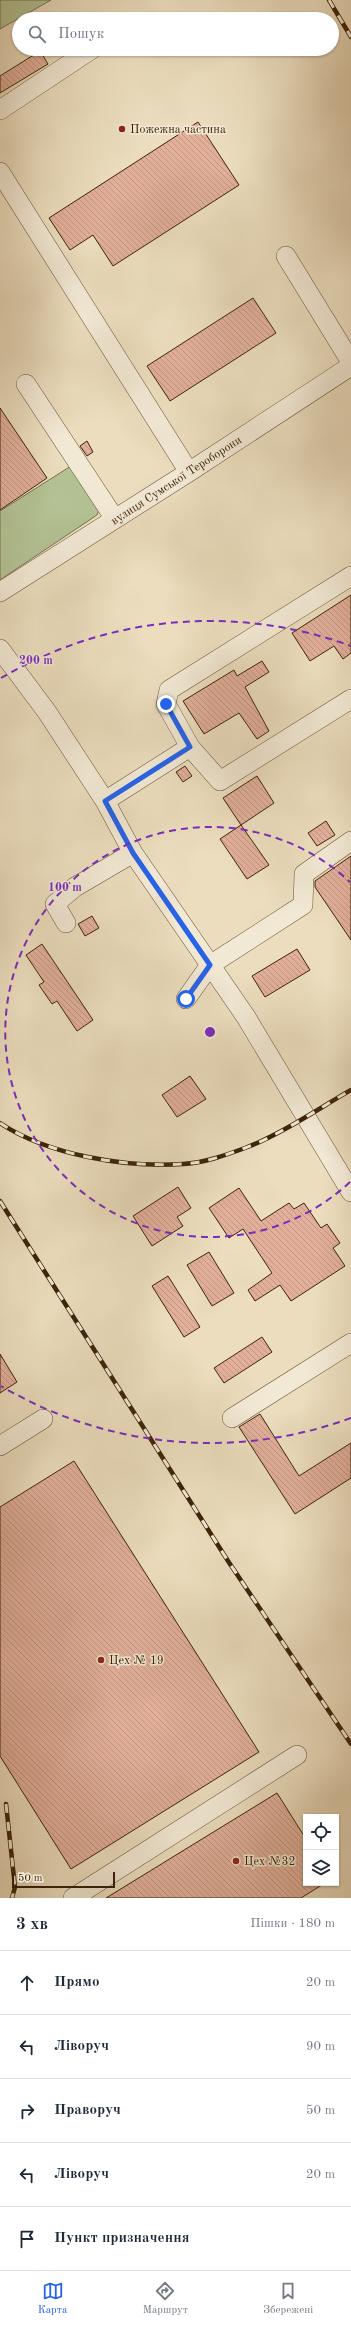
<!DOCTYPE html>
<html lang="uk">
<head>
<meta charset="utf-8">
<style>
  :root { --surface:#fff; --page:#f2f2f3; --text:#1f2937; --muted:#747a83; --line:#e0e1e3; --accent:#2563eb }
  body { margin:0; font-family:"Old Standard TT",serif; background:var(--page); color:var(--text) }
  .controls { position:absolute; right:12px; bottom:12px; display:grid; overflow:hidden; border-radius:0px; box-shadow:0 1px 3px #0004 }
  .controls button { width:36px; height:36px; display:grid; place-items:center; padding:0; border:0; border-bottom:1px solid var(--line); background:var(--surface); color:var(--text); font:20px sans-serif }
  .scale { position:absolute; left:12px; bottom:10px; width:103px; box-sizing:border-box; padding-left:4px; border:2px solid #3d2408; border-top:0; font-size:11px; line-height:14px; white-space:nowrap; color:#3d2408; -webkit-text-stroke:3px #f2e9d5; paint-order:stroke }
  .stop { position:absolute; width:12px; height:12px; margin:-9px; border:3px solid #2563eb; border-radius:50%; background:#fff }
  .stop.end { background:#2563eb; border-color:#fff; box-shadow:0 1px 4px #0008 }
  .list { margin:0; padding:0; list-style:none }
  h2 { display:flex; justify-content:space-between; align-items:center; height:52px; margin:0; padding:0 16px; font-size:17px }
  h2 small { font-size:13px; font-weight:400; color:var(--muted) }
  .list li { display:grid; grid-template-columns:26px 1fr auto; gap:12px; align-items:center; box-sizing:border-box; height:64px; padding:0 16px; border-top:1px solid var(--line) }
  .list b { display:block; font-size:15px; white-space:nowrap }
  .list em { font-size:13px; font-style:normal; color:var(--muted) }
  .icon { flex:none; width:22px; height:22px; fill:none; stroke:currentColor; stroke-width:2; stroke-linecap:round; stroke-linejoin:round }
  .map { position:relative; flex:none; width:351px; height:1898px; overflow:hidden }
  .search { position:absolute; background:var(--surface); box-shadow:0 1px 3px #0004; left:12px; right:12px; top:12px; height:44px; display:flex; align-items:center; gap:10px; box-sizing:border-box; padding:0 14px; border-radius:22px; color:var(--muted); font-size:15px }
  .sheet { height:372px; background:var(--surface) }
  nav { display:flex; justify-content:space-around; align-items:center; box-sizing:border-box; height:56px; border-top:1px solid var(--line); background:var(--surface); font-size:11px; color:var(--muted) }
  nav a { display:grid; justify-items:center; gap:2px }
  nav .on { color:var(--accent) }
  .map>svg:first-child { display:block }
  .green { fill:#b3c294; stroke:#78734e }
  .building { fill:url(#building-back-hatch); stroke:#3d2408 }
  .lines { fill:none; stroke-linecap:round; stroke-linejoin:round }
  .minor-casing { stroke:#685236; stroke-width:20 }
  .minor { stroke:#f2e9d5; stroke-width:19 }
  .rail-casing { stroke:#3d2408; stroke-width:4.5 }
  .rail { stroke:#f2e9d5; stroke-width:3; stroke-dasharray:9; stroke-linecap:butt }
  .route { stroke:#2563eb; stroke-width:5 }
  .ring { fill:none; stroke:#7b2cbf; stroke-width:2; stroke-dasharray:7 5 }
  .poi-dot { fill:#8f2418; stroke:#f2e9d5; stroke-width:1.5 }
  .labels { text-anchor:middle; stroke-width:3; stroke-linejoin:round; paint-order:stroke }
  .poi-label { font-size:12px; fill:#3d2408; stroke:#f2e9d5; text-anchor:start }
  .street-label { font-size:12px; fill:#3d2408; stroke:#f2e9d5 }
  .centre { fill:#7b2cbf; stroke:#f2e9d5; stroke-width:2 }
  .ring-label { font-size:12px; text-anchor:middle; font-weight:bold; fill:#7b2cbf; stroke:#f2e9d5; stroke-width:3; stroke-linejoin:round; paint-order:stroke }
</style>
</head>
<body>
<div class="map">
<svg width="351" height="1898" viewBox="0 0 351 1898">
  <defs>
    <pattern id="building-back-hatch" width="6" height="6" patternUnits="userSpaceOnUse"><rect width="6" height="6" fill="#e1af9a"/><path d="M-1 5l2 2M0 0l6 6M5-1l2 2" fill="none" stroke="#c29683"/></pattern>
  </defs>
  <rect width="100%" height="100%" fill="#ebddbe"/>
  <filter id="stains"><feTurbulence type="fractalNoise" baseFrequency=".005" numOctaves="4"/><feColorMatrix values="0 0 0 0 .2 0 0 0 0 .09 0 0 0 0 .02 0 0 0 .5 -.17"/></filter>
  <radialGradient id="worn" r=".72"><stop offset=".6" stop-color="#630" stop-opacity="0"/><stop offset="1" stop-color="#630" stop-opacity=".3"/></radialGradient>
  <path class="green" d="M0,0H51L0,29Z
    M71,466L99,510L97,515L0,580V511Z"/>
  <path class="building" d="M40,51L48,64L0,93V76Z
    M198,122L239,185L113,266L93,235L70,250L49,218Z
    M253,298L276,333L170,401L147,366Z
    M0,408L47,478L0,510Z
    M87,441L93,452L87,456L80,446Z
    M351,595V653L343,659L334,646L310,661L292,633Z
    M262,661L269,672L245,687L269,731L257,739L239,713L204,734L183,701L234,670L237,676Z
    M185,766L192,776L183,782L176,772Z
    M257,776L274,803L241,825L223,798Z
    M326,821L335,835L317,846L308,833Z
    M241,825L269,865L247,879L220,839Z
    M351,856V940L315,887V881Z
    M92,916L99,928L85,936L78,924Z
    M42,944L93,1020L77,1031L57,1001L52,1004L39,985L44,982L26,955Z
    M297,949L310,970L265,997L252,976Z
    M190,1076L206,1099L177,1117L162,1095Z
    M178,1187L191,1208L177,1217L183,1226L152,1246L133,1216Z
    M239,1188L261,1221L289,1203L294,1209L304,1203L321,1228L327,1224L340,1243L333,1248L345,1266L291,1301L280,1285L255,1301L248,1290L272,1273L243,1229L229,1238L209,1208Z
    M209,1252L234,1293L212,1306L187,1265Z
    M168,1276L200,1327L184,1337L152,1286Z
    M262,1337L272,1352L224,1383L214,1368Z
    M0,1354L17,1382L0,1393Z
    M260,1414L299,1476L351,1443V1478L295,1514L239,1427Z
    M74,1461L259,1752L71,1869L0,1756V1507Z
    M277,1793L306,1839V1883H325L301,1898H106Z"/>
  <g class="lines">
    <g class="minor-casing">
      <path id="minor" d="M0,110L92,49
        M0,172L189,472
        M286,256L351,362
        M26,384L115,519
        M0,592L189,472L351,366
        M0,649L47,712L105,801L133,853L246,1017L351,1192
        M190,747L166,704L169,690L351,576
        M105,801L190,747L220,781L351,699
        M66,923L55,904L75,887L133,853
        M186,999L210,965L303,905L304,874L351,841
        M232,1418L351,1343
        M0,1446L43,1419
        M73,1898L297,1755"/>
    </g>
    <use href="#minor" class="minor"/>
    <g class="rail-casing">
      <path id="rail" d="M329,0L351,37
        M0,1123C48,1155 126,1168 183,1164C204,1163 226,1155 245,1148C280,1135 318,1109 351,1090
        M0,1201L228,1561L351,1744
        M6,1804L15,1887L12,1898"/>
    </g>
    <use href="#rail" class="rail"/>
  </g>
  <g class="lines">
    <path class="route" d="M166,704L190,747L105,801L133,853L210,965L186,999"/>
  </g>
  <g class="ring">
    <path d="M350 1182A205 205 0 1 1 350 882"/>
    <path d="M351 1418A411 411 0 0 1 1 1386M1 678A411 411 0 0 1 351 646"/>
  </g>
  <g class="poi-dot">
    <circle cx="122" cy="129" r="4"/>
    <circle cx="101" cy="1660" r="4"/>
    <circle cx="236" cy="1861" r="4"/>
  </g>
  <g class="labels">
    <g class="poi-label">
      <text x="130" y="133">Пожежна частина</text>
      <text x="109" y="1664">Цех № 19</text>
      <text x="244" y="1865">Цех №32</text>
    </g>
    <g class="street-label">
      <text transform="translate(176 480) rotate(-33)" y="4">вулиця Сумської Тероборони</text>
    </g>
  </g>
  <circle cx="210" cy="1032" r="6" class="centre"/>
  <g class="ring-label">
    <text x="36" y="664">200 m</text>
    <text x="65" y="891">100 m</text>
  </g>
  <rect width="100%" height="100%" filter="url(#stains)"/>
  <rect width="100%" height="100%" fill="url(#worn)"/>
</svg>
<div class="controls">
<button><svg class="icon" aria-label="locate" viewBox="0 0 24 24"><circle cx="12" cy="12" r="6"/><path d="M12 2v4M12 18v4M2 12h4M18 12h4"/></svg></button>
<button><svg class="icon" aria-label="layers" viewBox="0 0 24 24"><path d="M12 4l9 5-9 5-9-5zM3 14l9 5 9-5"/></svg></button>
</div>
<div class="scale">50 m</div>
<div class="stop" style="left:186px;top:999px"></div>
<div class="stop end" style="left:166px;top:704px"></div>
<div class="search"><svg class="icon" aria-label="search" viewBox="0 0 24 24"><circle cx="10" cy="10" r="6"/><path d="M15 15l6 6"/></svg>Пошук</div>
</div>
<section class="sheet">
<h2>3 хв<small>Пішки · 180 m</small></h2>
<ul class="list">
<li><svg class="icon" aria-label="ahead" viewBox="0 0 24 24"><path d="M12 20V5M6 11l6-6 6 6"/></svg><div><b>Прямо</b></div><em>20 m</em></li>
<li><svg class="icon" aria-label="left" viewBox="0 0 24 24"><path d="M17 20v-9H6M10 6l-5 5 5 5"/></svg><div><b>Ліворуч</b></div><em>90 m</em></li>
<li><svg class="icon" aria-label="right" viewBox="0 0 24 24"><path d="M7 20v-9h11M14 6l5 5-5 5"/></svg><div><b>Праворуч</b></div><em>50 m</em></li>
<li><svg class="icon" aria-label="left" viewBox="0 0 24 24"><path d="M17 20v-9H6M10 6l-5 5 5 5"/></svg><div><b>Ліворуч</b></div><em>20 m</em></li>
<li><svg class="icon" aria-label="arrive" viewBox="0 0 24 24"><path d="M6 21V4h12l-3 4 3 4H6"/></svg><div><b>Пункт призначення</b></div></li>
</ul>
</section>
<nav>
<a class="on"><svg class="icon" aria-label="map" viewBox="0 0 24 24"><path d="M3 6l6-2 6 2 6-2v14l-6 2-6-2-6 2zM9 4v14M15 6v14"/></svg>Карта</a>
<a><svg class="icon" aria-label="directions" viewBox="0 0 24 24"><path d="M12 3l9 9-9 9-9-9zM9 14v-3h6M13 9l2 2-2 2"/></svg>Маршрут</a>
<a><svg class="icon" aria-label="saved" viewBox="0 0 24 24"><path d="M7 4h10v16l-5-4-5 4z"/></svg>Збережені</a>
</nav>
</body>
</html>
